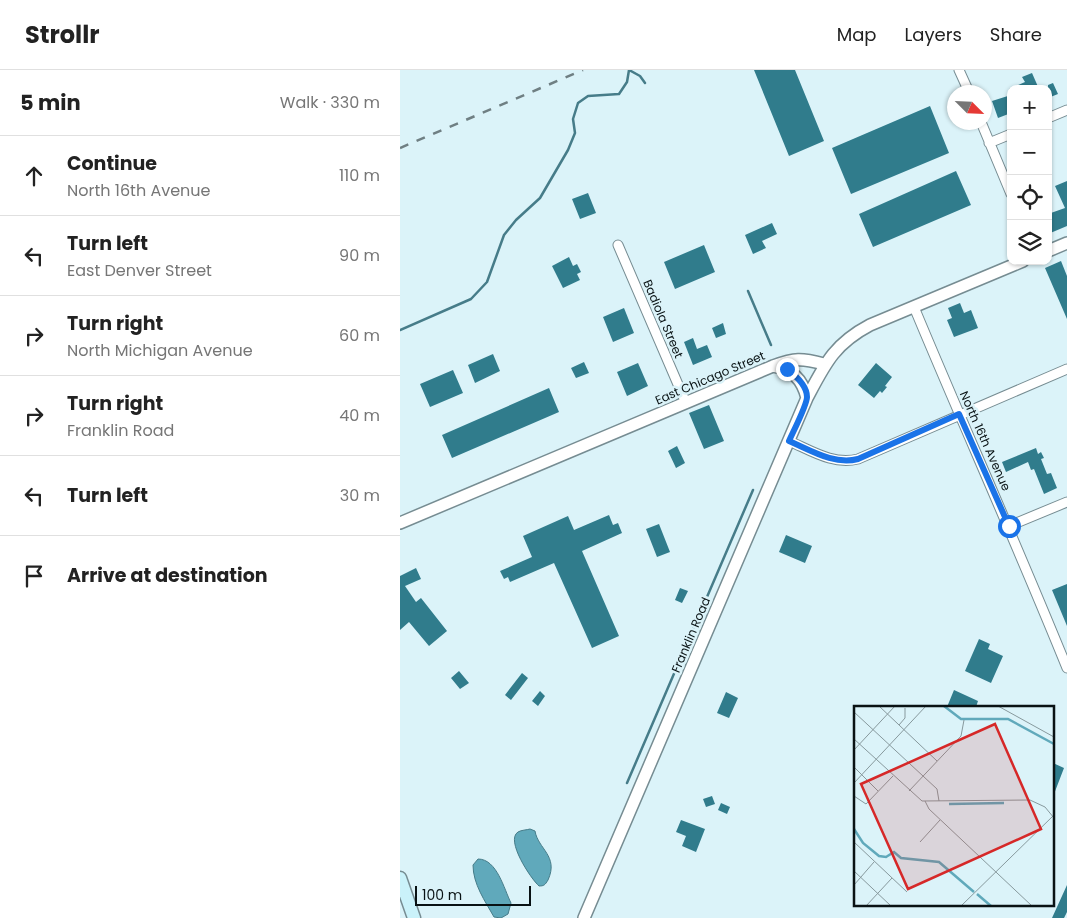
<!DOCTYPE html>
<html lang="en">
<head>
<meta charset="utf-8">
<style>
  :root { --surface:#fff; --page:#f6f6f6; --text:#222; --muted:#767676; --line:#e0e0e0 }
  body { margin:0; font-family:Poppins,sans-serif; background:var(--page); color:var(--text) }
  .controls { position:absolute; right:15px; top:15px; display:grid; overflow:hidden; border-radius:10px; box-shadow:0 1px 4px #0004 }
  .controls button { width:45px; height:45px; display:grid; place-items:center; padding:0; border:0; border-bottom:1px solid var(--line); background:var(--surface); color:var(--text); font:25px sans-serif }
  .compass { position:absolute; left:547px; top:15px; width:45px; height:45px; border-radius:50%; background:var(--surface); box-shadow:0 1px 4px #0004; rotate:114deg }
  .scale { position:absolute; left:15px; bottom:12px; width:116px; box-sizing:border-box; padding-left:5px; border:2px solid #091214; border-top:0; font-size:14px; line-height:18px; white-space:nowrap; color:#091214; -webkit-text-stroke:4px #dbf3f9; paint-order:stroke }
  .stop { position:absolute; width:15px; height:15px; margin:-11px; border:4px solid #1a73e8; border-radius:50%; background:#fff }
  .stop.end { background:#1a73e8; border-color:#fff; box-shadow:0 1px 5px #0008 }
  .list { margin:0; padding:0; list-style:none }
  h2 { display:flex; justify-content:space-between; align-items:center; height:65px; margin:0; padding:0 20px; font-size:21px }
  h2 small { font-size:16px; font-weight:400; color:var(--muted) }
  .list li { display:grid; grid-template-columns:32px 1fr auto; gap:15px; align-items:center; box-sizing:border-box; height:80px; padding:0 20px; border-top:1px solid var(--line) }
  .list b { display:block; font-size:19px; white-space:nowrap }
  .list p { margin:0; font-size:16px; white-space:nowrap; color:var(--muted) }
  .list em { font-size:16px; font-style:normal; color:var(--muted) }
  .icon { flex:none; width:28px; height:28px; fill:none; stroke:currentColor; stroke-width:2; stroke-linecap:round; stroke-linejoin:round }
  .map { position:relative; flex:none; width:667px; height:848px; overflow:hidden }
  header { display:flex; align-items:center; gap:30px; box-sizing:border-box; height:70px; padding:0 25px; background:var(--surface); border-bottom:1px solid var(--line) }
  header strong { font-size:24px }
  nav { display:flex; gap:28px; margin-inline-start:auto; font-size:18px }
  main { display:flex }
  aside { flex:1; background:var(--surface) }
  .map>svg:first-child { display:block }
  .water { fill:#60a9bb; stroke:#467c89 }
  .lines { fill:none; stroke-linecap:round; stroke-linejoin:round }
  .stream { stroke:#467c89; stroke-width:2.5 }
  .building { fill:#307c8c }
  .minor-casing { stroke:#768c92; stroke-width:11 }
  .tertiary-casing { stroke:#768c92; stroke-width:14 }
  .secondary-casing { stroke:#768c92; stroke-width:15 }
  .minor { stroke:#fff; stroke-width:9 }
  .tertiary { stroke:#fff; stroke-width:11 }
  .secondary { stroke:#caf2fa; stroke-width:12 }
  .rail { stroke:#6f7f83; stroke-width:2.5; stroke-dasharray:9 9; stroke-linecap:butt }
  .route { stroke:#1a73e8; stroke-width:6 }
  .labels { text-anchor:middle; stroke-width:5; stroke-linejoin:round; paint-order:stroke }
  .street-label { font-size:12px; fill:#091214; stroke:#dbf3f9 }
  .inset-river { fill:none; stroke:#60a9bb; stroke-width:2.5 }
  .inset-road { fill:none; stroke:#87999d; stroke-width:1 }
  .view { fill:#d62828; fill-opacity:0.15; stroke:#d62828; stroke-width:2.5 }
  .inset-edge { fill:none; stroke:#091214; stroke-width:2.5 }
</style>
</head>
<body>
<header>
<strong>Strollr</strong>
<nav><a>Map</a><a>Layers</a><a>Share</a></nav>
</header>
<main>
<aside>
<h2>5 min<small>Walk · 330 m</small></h2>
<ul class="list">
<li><svg class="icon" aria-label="ahead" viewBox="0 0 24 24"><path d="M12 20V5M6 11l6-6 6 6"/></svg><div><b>Continue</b><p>North 16th Avenue</p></div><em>110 m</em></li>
<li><svg class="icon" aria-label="left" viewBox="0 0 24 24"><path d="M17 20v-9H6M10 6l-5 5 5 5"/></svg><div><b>Turn left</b><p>East Denver Street</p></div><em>90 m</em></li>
<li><svg class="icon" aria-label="right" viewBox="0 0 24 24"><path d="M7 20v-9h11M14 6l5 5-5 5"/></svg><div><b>Turn right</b><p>North Michigan Avenue</p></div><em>60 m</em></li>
<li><svg class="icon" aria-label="right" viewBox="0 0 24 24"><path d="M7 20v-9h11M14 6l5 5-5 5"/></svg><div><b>Turn right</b><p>Franklin Road</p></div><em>40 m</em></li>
<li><svg class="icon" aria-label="left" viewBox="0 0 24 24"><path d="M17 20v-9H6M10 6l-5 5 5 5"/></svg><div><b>Turn left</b></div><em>30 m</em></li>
<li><svg class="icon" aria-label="arrive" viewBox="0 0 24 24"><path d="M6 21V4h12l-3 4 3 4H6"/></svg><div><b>Arrive at destination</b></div></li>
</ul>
</aside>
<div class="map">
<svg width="667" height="848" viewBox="0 0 667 848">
  <rect width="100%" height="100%" fill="#dbf3f9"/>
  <path class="water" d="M130,759L135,761C138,779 159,786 148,810C145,815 144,816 139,816C131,809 105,770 118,762C121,760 127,760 130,759Z
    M78,789C97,789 104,819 111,833L108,844L101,848L94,847C85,831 73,814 73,795Z"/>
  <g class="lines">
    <path class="stream" d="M229,0L240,6L245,13
      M348,221L371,275
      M0,260L71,229L87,212L104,165L116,150L140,128L168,80L175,63L173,49L178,33L188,26L219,24L227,12L229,0
      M227,713L353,420"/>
  </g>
  <path class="building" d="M354,0H395L424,71L389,86Z
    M632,3L639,19H609L625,12L622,7Z
    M653,13L658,24L648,28V15Z
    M611,25V43L598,48L592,31Z
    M530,36L549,83L451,124L432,78Z
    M556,101L571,135L473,177L459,144Z
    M667,111V156L648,164V144L665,138L655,116Z
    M188,123L196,143L180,149L172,129Z
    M372,153L377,164L362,171L366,178L353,184L345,165Z
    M304,175L315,202L275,219L264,192Z
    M169,187L173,196L177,194L181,202L177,204L180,210L163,218L152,196Z
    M661,191L667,206V249L645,198Z
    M560,233L564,243L571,240L578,258L554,267L547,250L552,248L548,238Z
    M224,238L234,263L213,272L203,247Z
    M323,253L326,264L316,268L312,258Z
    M293,268L297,279L307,275L312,287L293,295L284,272Z
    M93,284L100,301L75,313L68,295Z
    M184,292L189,303L176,308L171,298Z
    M238,293L248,316L227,326L217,302Z
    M476,293L492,307L485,316L487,317L482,323L480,321L474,328L458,315Z
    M53,300L63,323L30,337L20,314Z
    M149,318L159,342L52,388L42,365Z
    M309,335L324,371L304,379L289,343Z
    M277,376L285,393L276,398L268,381Z
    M636,378L638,384L641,382L644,388L641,389L647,404L651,403L657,418L644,424L634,399L631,400L628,392L606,402L602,392Z
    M209,445L213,455L218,453L222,463L182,481L219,566L192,578L154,493L110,512L108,507L104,509L100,501L132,487L123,466L168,446L174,460Z
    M259,454L270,482L257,487L246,459Z
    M386,465L412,476L405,493L379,482Z
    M16,498L21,509L5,516L16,532L21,528L47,561L29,576L9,552L0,560V506Z
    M667,514V556L652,520Z
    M280,518L288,521L282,533L275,530Z
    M579,569L590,574L588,579L603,586L591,613L565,601Z
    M59,601L69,613L60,619L51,608Z
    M122,603L128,608L111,630L105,625Z
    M554,620L578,631L576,637H547Z
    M140,621L145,626L138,636L132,631Z
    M326,622L338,628L329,648L317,643Z
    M653,693L664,698L654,724H653Z
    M312,726L315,734L306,737L303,729Z
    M321,733L330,737L327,744L318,740Z
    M281,750L305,759L296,782L282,776L286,766L276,762Z
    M667,815V842L664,848H652Z"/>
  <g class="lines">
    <g class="minor-casing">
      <path id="minor" d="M559,0L569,22
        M648,48L667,40
        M581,52L611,124
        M589,73L611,64
        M218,175L286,333
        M514,237C564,357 618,477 667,598
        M389,371C412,381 433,395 458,389L667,299
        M609,456L667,432"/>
    </g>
    <g class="tertiary-casing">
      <path id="tertiary" d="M648,181L667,173
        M373,296C392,300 402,308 407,328
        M0,453L373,296C395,288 401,288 424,294
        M184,848L407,328C425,294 434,274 470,255L623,191"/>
    </g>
    <g class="secondary-casing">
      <path id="secondary" d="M0,808L14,848"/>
    </g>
    <use href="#minor" class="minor"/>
    <use href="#tertiary" class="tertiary"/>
    <use href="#secondary" class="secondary"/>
    <path class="rail" d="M0,78L183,0"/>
  </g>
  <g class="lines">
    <path class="route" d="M387,299C395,305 407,316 407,327C407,335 393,362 389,371C412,381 434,395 458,389L559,344L609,456"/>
  </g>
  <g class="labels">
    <g class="street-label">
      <text transform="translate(263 249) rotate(67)" y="4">Badiola Street</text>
      <text transform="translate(310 308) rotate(-23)" y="4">East Chicago Street</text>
      <text transform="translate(585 371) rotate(66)" y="4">North 16th Avenue</text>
      <text transform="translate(291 565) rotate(-67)" y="4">Franklin Road</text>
    </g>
  </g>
  <g transform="translate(454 636)">
    <rect width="200" height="200" fill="#dbf3f9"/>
    <path class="inset-river" d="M90,0L107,13H154L200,38M95,98L150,97M0,123L9,137L25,150L32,151L40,146L47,152L85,156L120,186M123,188L137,200"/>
    <path class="inset-road" d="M25,0L83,55M144,0L200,31M0,6L83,83L85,95M45,19L51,12V2M0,33L68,95L176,94L191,101L200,112M0,44L41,0M0,61L24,85M0,77L72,0M55,85L107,30L110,14M0,90L12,98L39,70M71,95L75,103L178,200M0,136L53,186M66,136L86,114M0,165L37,200M0,179L20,156M12,200L38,172M107,200L200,109"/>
    <path class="view" d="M141,18L187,123L54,183L7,78Z"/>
    <rect width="200" height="200" class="inset-edge"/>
  </g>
</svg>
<div class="controls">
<button>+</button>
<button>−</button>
<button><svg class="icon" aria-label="locate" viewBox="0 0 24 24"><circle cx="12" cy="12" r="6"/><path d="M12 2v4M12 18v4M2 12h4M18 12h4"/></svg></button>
<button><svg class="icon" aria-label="layers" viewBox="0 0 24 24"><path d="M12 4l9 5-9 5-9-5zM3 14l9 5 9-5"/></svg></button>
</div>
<svg class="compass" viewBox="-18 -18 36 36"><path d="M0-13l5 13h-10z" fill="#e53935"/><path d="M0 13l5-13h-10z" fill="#767676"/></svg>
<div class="scale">100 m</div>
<div class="stop" style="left:609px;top:456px"></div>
<div class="stop end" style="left:387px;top:299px"></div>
</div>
</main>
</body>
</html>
